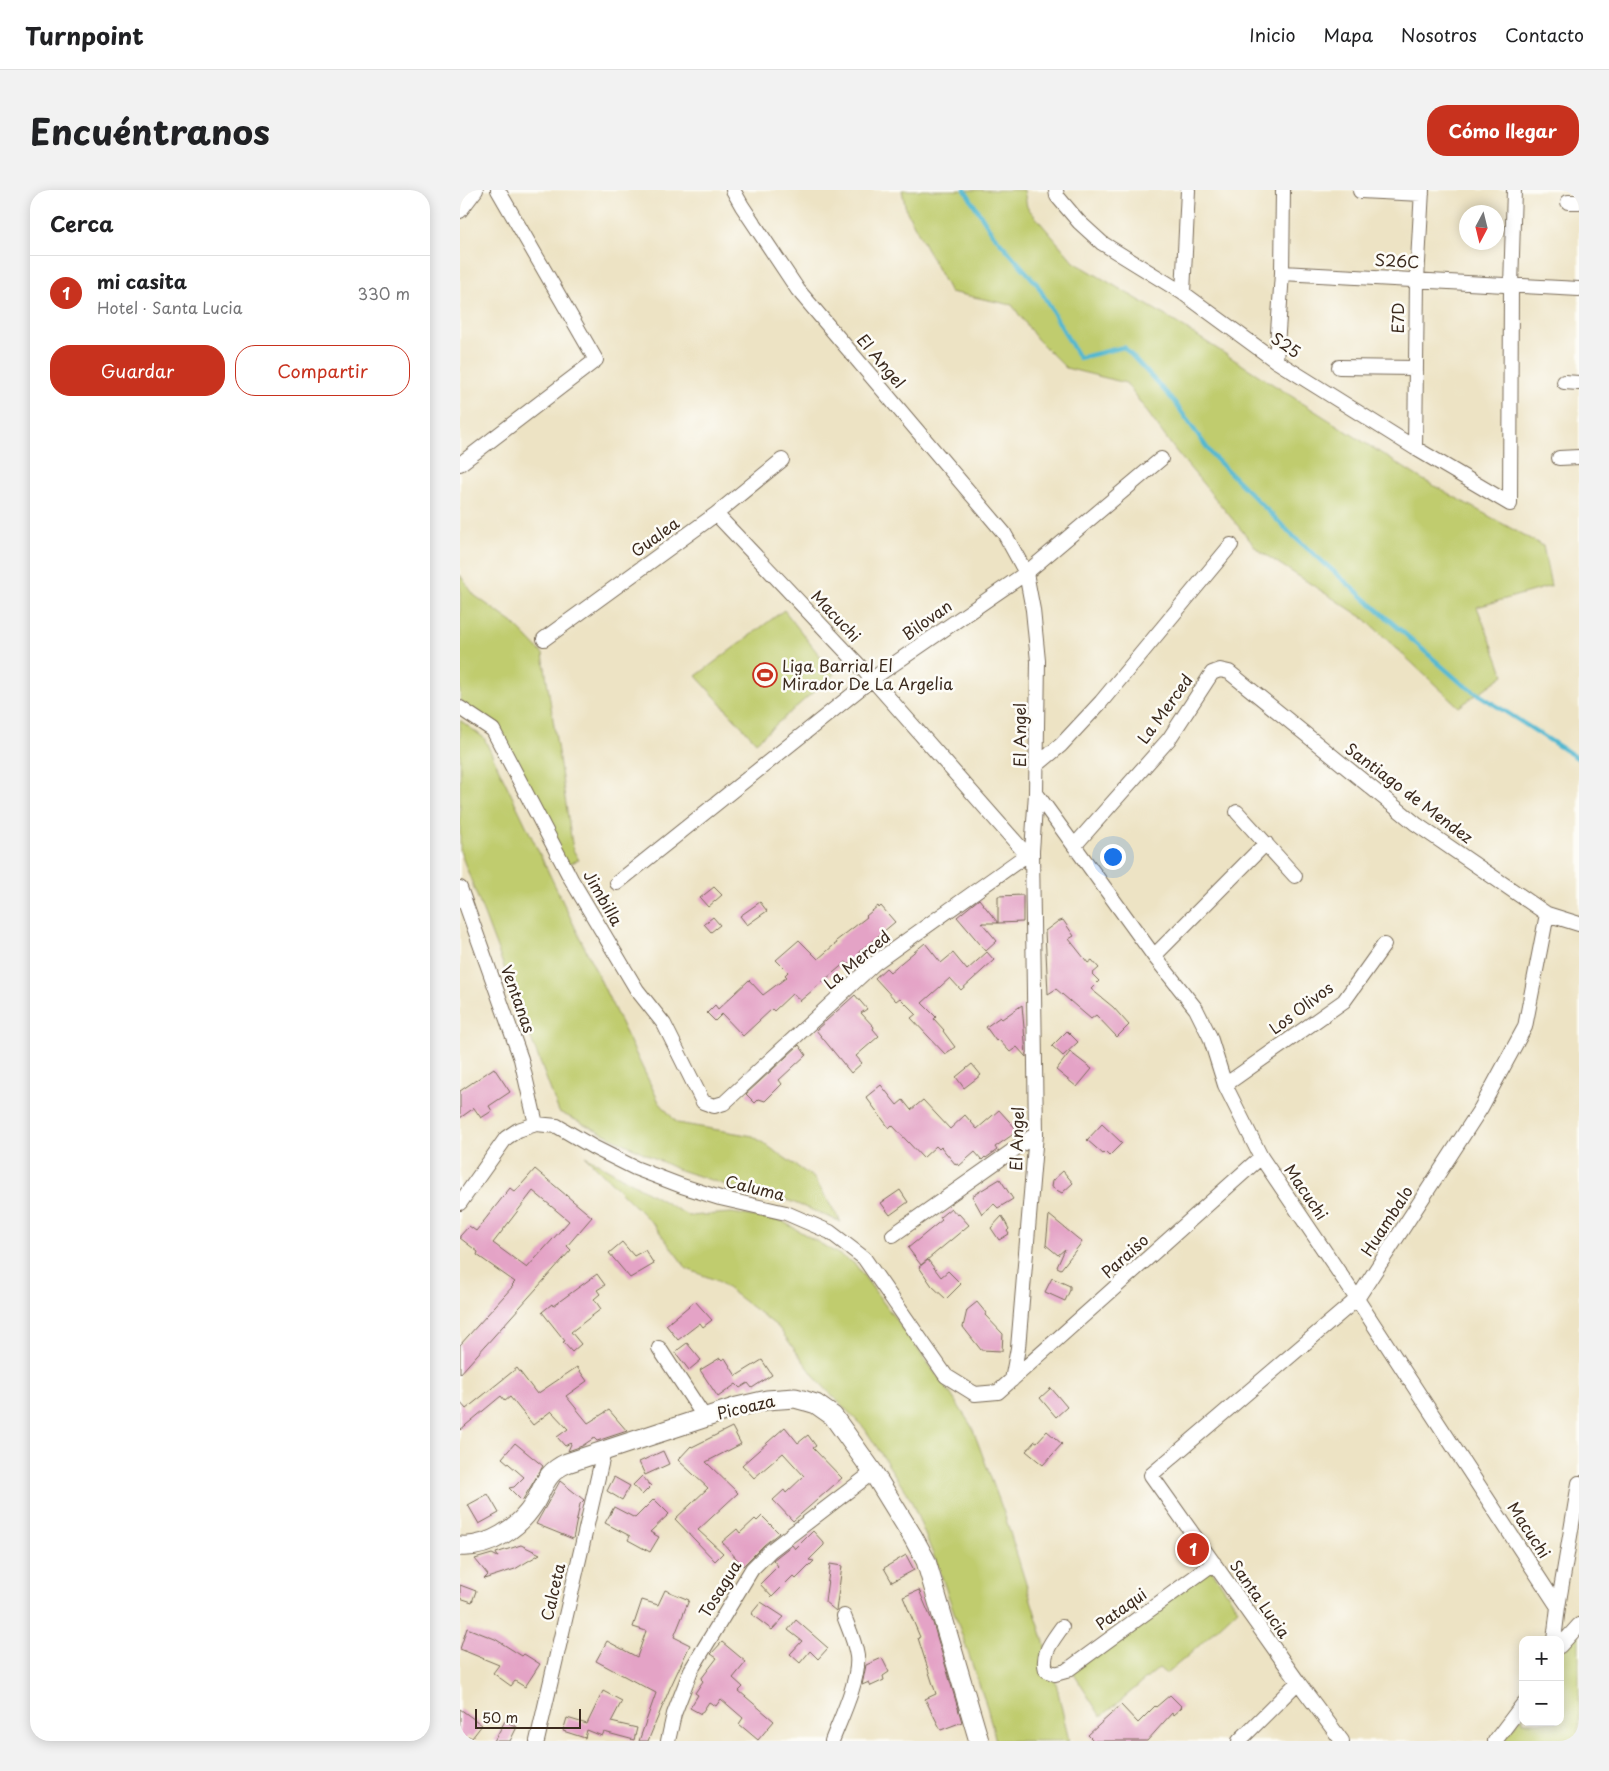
<!DOCTYPE html>
<html lang="es">
<head>
<meta charset="utf-8">
<style>
  :root { --surface:#fff; --page:#f2f2f2; --text:#202124; --muted:#757577; --line:#e0e0e0; --accent:#c8321e }
  body { margin:0; font-family:"Playpen Sans",sans-serif; background:var(--page); color:var(--text) }
  .controls { position:absolute; right:15px; bottom:15px; display:grid; overflow:hidden; border-radius:10px; box-shadow:0 2px 12px #0003 }
  .controls button { width:45px; height:45px; display:grid; place-items:center; padding:0; border:0; border-bottom:1px solid var(--line); background:var(--surface); color:var(--text); font:25px sans-serif }
  .compass { position:absolute; left:999px; top:15px; width:45px; height:45px; border-radius:50%; background:var(--surface); box-shadow:0 2px 12px #0003; rotate:187deg }
  .scale { position:absolute; left:15px; bottom:12px; width:106px; box-sizing:border-box; padding-left:5px; border:2px solid #3b2a1e; border-top:0; font-size:14px; line-height:18px; white-space:nowrap; color:#3b2a1e; -webkit-text-stroke:4px #fdfcf7; paint-order:stroke }
  .you { position:absolute; left:652px; top:666px; width:18px; height:18px; margin:-12px; border:4px solid #fff; border-radius:50%; background:#1a73e8; box-shadow:0 0 0 8px #1a73e833 }
  .badge { display:grid; place-items:center; width:32px; height:32px; border-radius:50%; background:var(--accent); color:#fff; font-size:16px; font-weight:700 }
  .pin { position:absolute; translate:-50% -50%; border:2px solid #fff; box-shadow:0 1px 5px #0006 }
  .list { margin:0; padding:0; list-style:none }
  h2 { display:flex; justify-content:space-between; align-items:center; height:65px; margin:0; padding:0 20px; font-size:21px }
  h2 small { font-size:16px; font-weight:400; color:var(--muted) }
  .list li { display:grid; grid-template-columns:32px 1fr auto; gap:15px; align-items:center; box-sizing:border-box; height:75px; padding:0 20px; border-top:1px solid var(--line) }
  .list b { display:block; font-size:19px; white-space:nowrap }
  .list p { margin:0; font-size:16px; white-space:nowrap; color:var(--muted) }
  .list em { font-size:16px; font-style:normal; color:var(--muted) }
  .actions { display:flex; gap:10px; padding:15px 20px }
  .actions a { flex:1; padding:11px 0; border:1px solid var(--accent); border-radius:20px; text-align:center; font-size:18px; color:var(--accent) }
  .actions .main { background:var(--accent); color:#fff }
  .map { position:relative; flex:none; width:1119px; height:1551px; overflow:hidden; border-radius:20px }
  header { display:flex; align-items:center; gap:30px; box-sizing:border-box; height:70px; padding:0 25px; background:var(--surface); border-bottom:1px solid var(--line) }
  header strong { font-size:24px }
  nav { display:flex; gap:28px; margin-inline-start:auto; font-size:18px }
  .intro { display:flex; align-items:center; justify-content:space-between; box-sizing:border-box; height:120px; padding:0 30px }
  h1 { margin:0; font-size:35px }
  .button { padding:12px 22px; border-radius:20px; background:var(--accent); color:#fff; font-size:18px; font-weight:700 }
  main { display:flex; gap:30px; padding:0 30px }
  aside { flex:1; background:var(--surface); border-radius:20px; box-shadow:0 2px 12px #0003 }
  .map>svg:first-child { display:block }
  .green { fill:#c0cc6e; stroke:#7e7b46 }
  .lines { fill:none; stroke-linecap:round; stroke-linejoin:round }
  .stream { stroke:#52b8d0; stroke-width:4.5 }
  .building { fill:#e4a3c6; fill-rule:evenodd }
  .street-casing { stroke:#796b58; stroke-width:16 }
  .secondary-casing { stroke:#796b58; stroke-width:21 }
  .street { stroke:#fff; stroke-width:14 }
  .secondary { stroke:#fff; stroke-width:19 }
  .labels { text-anchor:middle; stroke-width:5; stroke-linejoin:round; paint-order:stroke }
  .street-label { font-size:16px; fill:#3b2a1e; stroke:#fdfcf7 }
  .poi-label { font-size:16px; fill:#3b2a1e; stroke:#fdfcf7; text-anchor:start }
</style>
</head>
<body>
<header>
<strong>Turnpoint</strong>
<nav><a>Inicio</a><a>Mapa</a><a>Nosotros</a><a>Contacto</a></nav>
</header>
<div class="intro"><h1>Encuéntranos</h1><a class="button">Cómo llegar</a></div>
<main>
<aside>
<h2>Cerca<small></small></h2>
<ul class="list">
<li><span class="badge">1</span><div><b>mi casita</b><p>Hotel · Santa Lucia</p></div><em>330 m</em></li>
</ul>
<div class="actions"><a class="main">Guardar</a><a>Compartir</a></div>
</aside>
<div class="map">
<svg width="1119" height="1551" viewBox="0 0 1119 1551">
  <rect width="100%" height="100%" fill="#fdfcf7"/>
  <filter id="ink" filterUnits="userSpaceOnUse"><feTurbulence type="fractalNoise" baseFrequency=".02" numOctaves="2"/><feDisplacementMap in="SourceGraphic" scale="10" xChannelSelector="R" yChannelSelector="G"/><feConvolveMatrix kernelMatrix="1 2 1 2 8 2 1 2 1" color-interpolation-filters="sRGB"/></filter>
  <filter id="wash" filterUnits="userSpaceOnUse"><feTurbulence type="fractalNoise" baseFrequency=".0096" numOctaves="4" result="noise"/><feDisplacementMap in="SourceGraphic" scale="20" xChannelSelector="R" yChannelSelector="G"/><feGaussianBlur stdDeviation="1.12" result="paint"/><feColorMatrix in="noise" values="0 0 0 0 0 0 0 0 0 0 0 0 0 0 0 0 0 1.4 0 .05"/><feComposite in="paint" operator="in"/></filter>
  <g filter="url(#wash)">
    <rect width="100%" height="100%" fill="#ede3c4"/>
    <path class="green" d="M442,0H564L567,17L614,72L701,123L960,288L1083,356L1091,396L1017,417L1044,485L999,517L905,429L798,360L715,260L666,193L606,178L577,149L552,115L490,102L446,20Z
      M0,385L14,405L53,433L83,464L113,660L119,670L105,675L35,538L0,510Z
      M324,420L374,484L296,552L236,486Z
      M0,530L24,548L199,912L217,933L293,946L354,988L381,1032L310,1003L272,997L217,979L99,922L0,661Z
      M125,966L229,1026L272,1023L322,1031L395,1074L490,1203L512,1237L544,1323L580,1439L595,1488L609,1551H536L527,1517L479,1379L451,1310L405,1239L358,1191L318,1137L258,1091L227,1079L195,1036Z
      M751,1379L778,1419L730,1464L706,1484L699,1478L641,1527L612,1481Z
      M1119,1422V1551H1044L1063,1525V1532H1100V1450H1099Z"/>
    <g class="lines">
      <path class="stream" d="M505,0L532,43L577,94L619,168L664,157L713,210L753,266L832,345L1001,493L1119,569"/>
    </g>
    <g id="blocks">
      <path class="building" d="M254,697L262,705L248,717L240,708Z
        M563,705V732L538,733V706Z
        M519,709L538,733H522L537,751L526,761L497,727Z
        M300,712L307,721L287,735L280,726Z
        M418,716L419,718L421,716L435,732L399,762L401,766L388,775L386,772L340,811L333,803L314,821L312,819L283,846L262,824L255,831L247,823L255,815L258,819L289,790L303,805L327,787L325,785L328,782L316,770L339,750L358,769L374,755L377,753L376,751L407,727L406,726Z
        M253,727L260,735L251,742L244,734Z
        M603,730L614,746L609,749L628,773L632,770L639,778L632,784L639,791L631,799L653,817L669,835L657,847L636,825L631,829L596,799L588,804L585,741L597,732Z
        M465,753L481,773L493,763L507,780L527,762L534,770L501,800L490,788L462,813L476,827L474,829L484,840L483,841L495,857L485,864L451,828L456,824L440,808L436,811L415,788L426,778L430,782Z
        M395,805L407,819L401,823L414,837L413,839L419,846L396,866L402,873L391,883L356,840Z
        M562,815L564,838L566,867L557,857L550,862L538,849L536,851L526,837L540,827L542,829Z
        M607,841L618,852L603,866L592,856Z
        M339,855L346,865L319,890L322,894L305,911L299,909L295,913L286,904Z
        M610,862L632,879L617,897L596,880Z
        M512,874L521,885L504,898L496,887Z
        M34,878L50,902L29,916L32,921L21,928L14,918L0,928V901Z
        M421,895L437,915L443,910L451,920L463,910L490,939L505,925L517,939L539,920L558,941L535,957L537,960L526,968L525,967L522,970L515,962L499,976L498,974L496,975L481,957L479,959L476,956L463,968L432,935L429,938L406,907Z
        M642,934L662,953L649,966L645,962L643,964L627,950Z
        M75,979L132,1027L107,1056L111,1060L0,1184V1155L53,1096L52,1095L55,1092L17,1065L18,1062L0,1048V1046L9,1036L16,1041L50,998L55,1002ZM73,1001L109,1031L67,1078L33,1053Z
        M603,981L613,993L602,1003L591,997L592,991Z
        M540,989L553,1009L538,1018L534,1014L522,1024L512,1006Z
        M440,1000L448,1012L430,1025L421,1013Z
        M491,1018L497,1025L499,1024L509,1035L461,1075L448,1058L482,1030L480,1027Z
        M589,1025L622,1052L601,1079L597,1077L605,1059L598,1065L586,1055Z
        M542,1026L549,1039L547,1041L549,1044L539,1050L531,1038Z
        M162,1052L174,1066L185,1060L194,1074L170,1088L149,1063Z
        M468,1070L481,1087L488,1081L501,1094L486,1109L472,1096L459,1077Z
        M137,1084L145,1095L137,1100L140,1104L134,1109L141,1119L111,1142L121,1154L112,1162L103,1152L105,1151L82,1122L92,1114L93,1116Z
        M592,1088L610,1096V1100L605,1111L585,1102Z
        M235,1111L252,1130L243,1137L240,1133L218,1150L206,1135Z
        M517,1112L526,1123L525,1125L543,1144L542,1161L521,1160L503,1137L507,1120Z
        M227,1153L241,1170L229,1180L215,1162Z
        M260,1168L262,1170L265,1168L276,1186L302,1170L312,1185L292,1198L288,1193L280,1198L276,1194L258,1207L240,1180Z
        M117,1177L127,1191L106,1206L128,1233L149,1220L167,1241L137,1251L134,1248L122,1256L108,1261L111,1254L110,1253L105,1256L97,1247L108,1239L91,1221L73,1235L50,1207L45,1211L41,1206L0,1240V1212L6,1219L57,1178L77,1204Z
        M591,1198L607,1217L596,1227L580,1208Z
        M272,1237L281,1254L246,1272L278,1303L238,1340L263,1363L255,1371L215,1329L248,1298L218,1270L231,1256L232,1257Z
        M325,1237L338,1253L348,1245L356,1256L353,1258L382,1288L333,1331L313,1310L324,1300L326,1303L344,1286L323,1263L294,1288L282,1275Z
        M587,1241L602,1254L583,1275L566,1261L575,1251L577,1252Z
        M55,1253L83,1276L62,1311L49,1298L54,1297L64,1287L42,1268Z
        M203,1261L209,1274L185,1285L179,1272Z
        M182,1286L191,1296L182,1305L173,1295Z
        M154,1287L170,1296L162,1310L147,1301Z
        M100,1291L124,1310L120,1314L113,1349L76,1334Z
        M28,1304L39,1323L19,1334L8,1315Z
        M194,1309L209,1324L190,1342L199,1347L190,1362L168,1350L170,1346L145,1333L154,1317L175,1328Z
        M302,1326L319,1343L304,1355L283,1376L262,1352L277,1339L280,1343L295,1329L297,1331Z
        M353,1341L364,1353V1355L349,1370L354,1371L336,1389L333,1386L312,1407L300,1394L318,1376L313,1370L332,1355L335,1359Z
        M61,1355L80,1364L55,1379L24,1389L28,1385L15,1369L32,1364L38,1367L36,1363Z
        M446,1365L454,1380L432,1392L424,1378Z
        M370,1374L382,1376L376,1421L365,1412Z
        M0,1395L16,1401L12,1412L0,1408Z
        M205,1400L229,1410L214,1447L230,1455L210,1498L188,1551H179L196,1503L136,1471L147,1451L177,1467L186,1441L173,1437L182,1410L198,1415Z
        M459,1400L473,1433L502,1532L481,1540L465,1509L476,1504L458,1448L460,1447L443,1407Z
        M301,1412L324,1427L312,1440L291,1424Z
        M336,1430L368,1458L358,1469L350,1461L340,1473L330,1464L342,1451L328,1440Z
        M7,1438L35,1449L62,1466L64,1464L80,1474L65,1497L55,1491L51,1496L33,1483L39,1475L0,1459Z
        M262,1452L286,1472L273,1488L283,1497L279,1501L314,1531L298,1550L279,1534L283,1528L261,1509L256,1516L249,1512L241,1524L230,1518L238,1505L235,1503L243,1491L241,1489L257,1468L251,1464Z
        M422,1468L429,1482L423,1486L424,1490L411,1496L409,1492L402,1495L406,1475Z
        M143,1501L162,1511L151,1532L177,1538L174,1550L144,1542L142,1546L127,1540L125,1548L103,1541L107,1528L127,1534Z
        M710,1505L722,1517L713,1525L712,1523L687,1551H634L628,1545L661,1515L678,1533L695,1516L696,1517Z
        M0,1519L22,1535L12,1548L8,1546L4,1551H0Z
        M45,1531L57,1537L50,1551H34Z"/>
    </g>
  </g>
  <g filter="url(#ink)">
    <use href="#blocks" fill-opacity="0" stroke="#796b58" stroke-width="1"/>
    <g class="lines">
      <g class="street-casing">
        <path id="street" d="M273,0L282,16L338,100L544,343L566,383L573,420L578,471L576,603L572,661L576,944L558,1158L552,1190
          M596,0L597,6L619,32L642,53L723,103L816,171L955,258L1050,314
          M900,1L962,4
          M1108,12H1119
          M0,21L16,0
          M822,83L1119,99
          M723,103L728,0
          M816,171L822,83L823,0
          M879,177L955,178
          M1104,192L1119,193
          M955,258L957,90L962,0
          M1099,268L1119,267
          M0,274L136,170L38,0
          M1050,314L1051,96L1054,0
          M256,324L412,489L567,665
          M84,449L256,324L322,270
          M0,518L33,540L111,689L177,800L204,834L243,912L254,916L264,913L415,773L572,661
          M577,575L601,555L641,512L771,355
          M576,603L694,766L736,819L750,847L765,895L801,967L897,1109L1098,1417
          M777,622L835,686
          M615,655L709,549L752,483L760,480L769,482L956,634L1087,724L1119,734
          M157,693L412,489L566,383L701,269
          M0,698L61,869L76,934
          M694,766L806,653
          M765,895L884,811L924,755
          M0,1013L46,948L58,940L76,934L97,936L133,957L175,978L222,996L260,1008L326,1023L370,1042L404,1068L486,1186L515,1204L538,1202L801,967
          M433,1045L576,944
          M199,1158L245,1228
          M602,1437C593,1450 581,1463 586,1480L595,1484L606,1481L754,1373
          M1094,1450L1098,1417L1119,1293
          M1100,1456L1119,1435
          M77,1551L144,1261
          M208,1551L214,1524L231,1480L292,1379L310,1361L413,1282
          M372,1551C380,1530 400,1489 397,1466C395,1452 389,1439 384,1426
          M779,1551L838,1492
          M882,1551L838,1492L691,1285L897,1109L1021,918L1065,837L1087,724
          M1035,1551L1063,1514"/>
      </g>
      <g class="secondary-casing">
        <path id="secondary" d="M0,1356C29,1358 59,1338 74,1314C85,1295 85,1283 107,1273L277,1217L307,1210L335,1208L346,1211L356,1214L373,1226L413,1282L453,1347L466,1371L519,1551"/>
      </g>
      <use href="#street" class="street"/>
      <use href="#secondary" class="secondary"/>
    </g>
  </g>
  <defs>
    <g id="stadium-ring" transform="scale(1.25)"><circle r="9.5" fill="#fdfcf7" stroke="#c8321e" stroke-width="1.5"/><path d="M0-5a6.5 5 0 1 0 0 10a6.5 5 0 1 0 0-10ZM-3.5-1.8h7v3.6h-7Z" fill="#c8321e"/></g>
  </defs>
  <g fill-rule="evenodd">
    <use href="#stadium-ring" x="305" y="485"/>
  </g>
  <g class="labels">
    <g class="street-label">
      <text transform="translate(937 71) rotate(3)" y="6">S26C</text>
      <text transform="translate(938 128) rotate(-89)" y="6">E7D</text>
      <text transform="translate(826 155) rotate(34)" y="6">S25</text>
      <text transform="translate(421 171) rotate(50)" y="6">El Angel</text>
      <text transform="translate(195 347) rotate(-36)" y="6">Gualea</text>
      <text transform="translate(376 426) rotate(47)" y="6">Macuchi</text>
      <text transform="translate(467 430) rotate(-35)" y="6">Bilovan</text>
      <text transform="translate(705 519) rotate(-54)" y="6">La Merced</text>
      <text transform="translate(560 545) rotate(-90)" y="6">El Angel</text>
      <text transform="translate(949 603) rotate(37)" y="6">Santiago de Mendez</text>
      <text transform="translate(143 708) rotate(60)" y="6">Jimbilla</text>
      <text transform="translate(397 770) rotate(-40)" y="6">La Merced</text>
      <text transform="translate(58 809) rotate(70)" y="6">Ventanas</text>
      <text transform="translate(841 818) rotate(-37)" y="6">Los Olivos</text>
      <text transform="translate(557 949) rotate(-88)" y="6">El Angel</text>
      <text transform="translate(295 998) rotate(14)" y="6">Caluma</text>
      <text transform="translate(846 1002) rotate(56)" y="6">Macuchi</text>
      <text transform="translate(927 1031) rotate(-57)" y="6">Huambalo</text>
      <text transform="translate(665 1066) rotate(-42)" y="6">Paraiso</text>
      <text transform="translate(286 1217) rotate(-13)" y="6">Picoaza</text>
      <text transform="translate(1069 1340) rotate(57)" y="6">Macuchi</text>
      <text transform="translate(260 1399) rotate(-58)" y="6">Tosagua</text>
      <text transform="translate(93 1402) rotate(-77)" y="6">Calceta</text>
      <text transform="translate(800 1409) rotate(55)" y="6">Santa Lucia</text>
      <text transform="translate(661 1419) rotate(-36)" y="6">Pataqui</text>
    </g>
    <g class="poi-label">
      <text x="322" y="482">Liga Barrial El<tspan x="322" dy="18">Mirador De La Argelia</tspan></text>
    </g>
  </g>
</svg>
<div class="controls">
<button>+</button>
<button>−</button>
</div>
<svg class="compass" viewBox="-18 -18 36 36"><path d="M0-13l5 13h-10z" fill="#e53935"/><path d="M0 13l5-13h-10z" fill="#757577"/></svg>
<div class="scale">50 m</div>
<div class="you"></div>
<div class="pin badge" style="left:733px;top:1359px">1</div>
</div>
</main>
</body>
</html>
